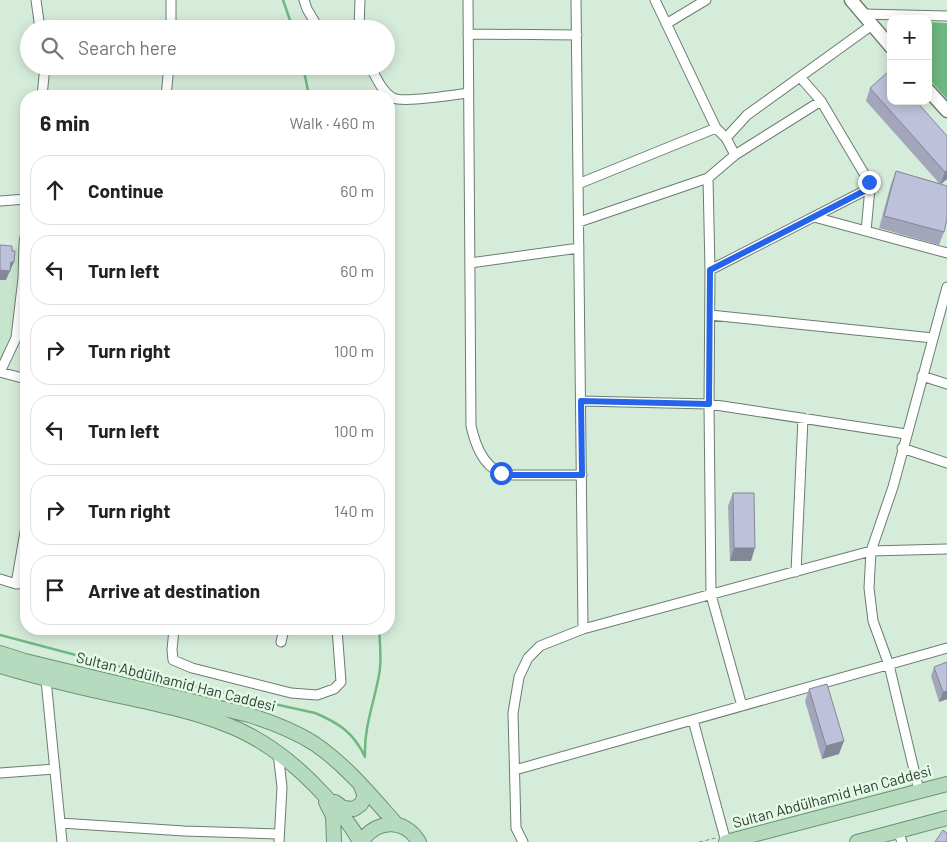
<!DOCTYPE html>
<html lang="en">
<head>
<meta charset="utf-8">
<style>
  :root { --surface:#fff; --page:#f2f2f2; --text:#222; --muted:#767676; --line:#e0e0e0 }
  body { margin:0; font-family:Barlow,sans-serif; background:var(--page); color:var(--text) }
  .controls { position:absolute; right:15px; top:15px; display:grid; overflow:hidden; border-radius:10px; box-shadow:0 2px 12px #0003 }
  .controls button { width:45px; height:45px; display:grid; place-items:center; padding:0; border:0; border-bottom:1px solid var(--line); background:var(--surface); color:var(--text); font:25px sans-serif }
  .stop { position:absolute; width:15px; height:15px; margin:-11px; border:4px solid #2563eb; border-radius:50%; background:#fff }
  .stop.end { background:#2563eb; border-color:#fff; box-shadow:0 1px 5px #0008 }
  .list { margin:0; padding:0; list-style:none }
  h2 { display:flex; justify-content:space-between; align-items:center; height:65px; margin:0; padding:0 20px; font-size:21px }
  h2 small { font-size:16px; font-weight:400; color:var(--muted) }
  .list li { display:grid; grid-template-columns:32px 1fr auto; gap:15px; align-items:center; box-sizing:border-box; height:70px; margin:0 10px 10px; padding:0 10px; border:1px solid var(--line); border-radius:20px }
  .list b { display:block; font-size:19px; white-space:nowrap }
  .list em { font-size:16px; font-style:normal; color:var(--muted) }
  .icon { flex:none; width:28px; height:28px; fill:none; stroke:currentColor; stroke-width:2; stroke-linecap:round; stroke-linejoin:round }
  .map { position:relative; flex:none; width:947px; height:842px; overflow:hidden }
  .search { position:absolute; background:var(--surface); box-shadow:0 2px 12px #0003; left:20px; top:20px; width:375px; height:55px; display:flex; align-items:center; gap:12px; box-sizing:border-box; padding:0 18px; border-radius:28px; color:var(--muted); font-size:19px }
  .panel { position:absolute; background:var(--surface); box-shadow:0 2px 12px #0003; left:20px; top:90px; width:375px; height:545px; border-radius:20px }
  .map>svg:first-child { display:block }
  .built { fill:#c7e4cc }
  .forest { fill:#6eb780 }
  .lines { fill:none; stroke-linecap:round; stroke-linejoin:round }
  .stream { stroke:#6fb881; stroke-width:2.5 }
  .street-casing { stroke:#6a7e6e; stroke-width:11 }
  .secondary-casing { stroke:#6a7e6e; stroke-width:15 }
  .primary-casing { stroke:#689271; stroke-width:16 }
  .path { stroke:#808e82; stroke-width:1; stroke-dasharray:4 2.5; stroke-linecap:butt }
  .street { stroke:#fff; stroke-width:9 }
  .secondary { stroke:#fff; stroke-width:12 }
  .primary { stroke:#b5dabe; stroke-width:14 }
  .wall { fill:#a3a6bb }
  .shaded-wall { fill:#848798 }
  .building { fill:#bdc1d9; stroke:#848798 }
  .route { stroke:#2563eb; stroke-width:6 }
  .labels { text-anchor:middle; stroke-width:5; stroke-linejoin:round; paint-order:stroke }
  .street-label { font-size:15px; fill:#343c35; stroke:#e3fae7 }
</style>
</head>
<body>
<div class="map">
<svg width="947" height="842" viewBox="0 0 947 842">
  <rect width="100%" height="100%" fill="#d6ecda"/>
  <path class="built" d="M0,247L19,248L12,337L0,366Z"/>
  <path class="forest" d="M928,22L947,23V99L928,78Z"/>
  <g class="lines">
    <path class="stream" d="M283,0L293,29
      M303,66L309,96
      M0,635L193,686L315,713C339,723 354,733 365,757
      M365,755C364,727 374,703 379,675C382,661 380,644 379,629"/>
    <g class="street-casing">
      <path id="street" d="M36,0L40,29
        M304,0L307,9L319,29
        M468,0L471,426C475,443 482,465 501,473C508,476 519,475 528,475C546,475 564,475 582,475
        M576,0L583,629
        M655,0L716,128L726,138L735,155
        M863,14L947,16
        M666,24L706,0
        M171,29V0
        M359,29L360,0
        M468,34L577,35
        M370,66C376,77 382,92 393,98C404,103 454,95 468,93
        M800,77L821,101L869,182L870,188L866,231
        M42,96L45,66
        M166,96L169,66
        M726,138L747,115L872,25
        M708,178L710,270L709,404L711,595L742,706
        M578,184L716,128
        M0,201L26,199
        M814,217L947,253
        M579,222L708,178L735,155L821,101
        M470,263L579,248
        M710,270L870,188
        M710,315L933,338
        M0,372L16,338L23,278L24,243L26,232
        M0,372L26,379
        M922,376L947,384
        M581,401L709,404L906,434
        M902,448L947,463
        M796,572L803,418
        M0,579L16,584L26,583
        M16,584L26,526
        M174,629L172,650L173,660L192,668L291,693L317,695L334,689L341,682L337,629
        M281,642L284,629
        M46,680L62,842
        M693,720L726,842
        M278,753L282,787L279,842
        M515,770L947,648
        M0,773L55,769
        M919,791L889,665L873,621L869,588L871,551L893,487L947,287
        M60,823L184,831L279,834
        M898,831L902,842
        M523,842L516,828L513,713L519,677L528,658L540,646L583,629L871,551L947,549"/>
    </g>
    <g class="secondary-casing">
      <path id="secondary" d="M851,0L891,47
        M928,90L947,111"/>
    </g>
    <g class="primary-casing">
      <path id="primary" d="M0,653L25,661L249,715C271,722 295,731 315,744C347,766 372,797 397,825
        M0,666C43,679 86,689 129,698C161,705 195,712 225,724C265,739 298,766 326,797C339,812 351,824 360,842
        M326,802L333,816L334,842
        M335,802L343,808L354,809L361,804L365,796L361,786
        M361,842C376,820 404,817 419,842
        M726,842L947,784
        M857,842L947,818"/>
    </g>
    <path class="path" d="M699,842L716,838"/>
    <use href="#street" class="street"/>
    <use href="#secondary" class="secondary"/>
    <use href="#primary" class="primary"/>
  </g>
  <path class="wall" d="M870,88L947,136V179L941,184L944,232L939,245L879,228L891,184L896,171L939,183L866,101Z
    M733,493L751,561H730L728,506Z
    M934,667L947,699L939,702L931,676Z
    M809,689L839,754L822,759L805,701Z"/>
  <path class="shaded-wall" d="M947,170V179L940,185L945,172Z
    M11,262H14L6,280H0V270Z
    M734,548H755L751,561H730Z
    M947,691V699L939,702L943,692Z
    M844,741L839,754L822,759L826,746Z"/>
  <path class="building" d="M889,71L891,73V101H916L947,136V170L945,172L870,88Z
    M896,171L947,186V219L944,232L884,216Z
    M0,245L12,246V251H15L14,262H11L10,271L0,270Z
    M733,493H754L755,548H734Z
    M947,662V691L943,692L934,667Z
    M827,684L844,741L826,746L809,689Z
    M943,830L947,833V842H935Z"/>
  <g class="lines">
    <path class="route" d="M501,473L513,475H582L581,401L709,404L710,270L870,188L869,182"/>
  </g>
  <g class="labels">
    <g class="street-label">
      <text transform="translate(176 682) rotate(14)" y="5">Sultan Abdülhamid Han Caddesi</text>
      <text transform="translate(832 797) rotate(-15)" y="5">Sultan Abdülhamid Han Caddesi</text>
    </g>
  </g>
</svg>
<div class="controls">
<button>+</button>
<button>−</button>
</div>
<div class="stop" style="left:501px;top:473px"></div>
<div class="stop end" style="left:869px;top:182px"></div>
<div class="search"><svg class="icon" aria-label="search" viewBox="0 0 24 24"><circle cx="10" cy="10" r="6"/><path d="M15 15l6 6"/></svg>Search here</div>
<section class="panel">
<h2>6 min<small>Walk · 460 m</small></h2>
<ul class="list">
<li><svg class="icon" aria-label="ahead" viewBox="0 0 24 24"><path d="M12 20V5M6 11l6-6 6 6"/></svg><div><b>Continue</b></div><em>60 m</em></li>
<li><svg class="icon" aria-label="left" viewBox="0 0 24 24"><path d="M17 20v-9H6M10 6l-5 5 5 5"/></svg><div><b>Turn left</b></div><em>60 m</em></li>
<li><svg class="icon" aria-label="right" viewBox="0 0 24 24"><path d="M7 20v-9h11M14 6l5 5-5 5"/></svg><div><b>Turn right</b></div><em>100 m</em></li>
<li><svg class="icon" aria-label="left" viewBox="0 0 24 24"><path d="M17 20v-9H6M10 6l-5 5 5 5"/></svg><div><b>Turn left</b></div><em>100 m</em></li>
<li><svg class="icon" aria-label="right" viewBox="0 0 24 24"><path d="M7 20v-9h11M14 6l5 5-5 5"/></svg><div><b>Turn right</b></div><em>140 m</em></li>
<li><svg class="icon" aria-label="arrive" viewBox="0 0 24 24"><path d="M6 21V4h12l-3 4 3 4H6"/></svg><div><b>Arrive at destination</b></div></li>
</ul>
</section>
</div>
</body>
</html>
